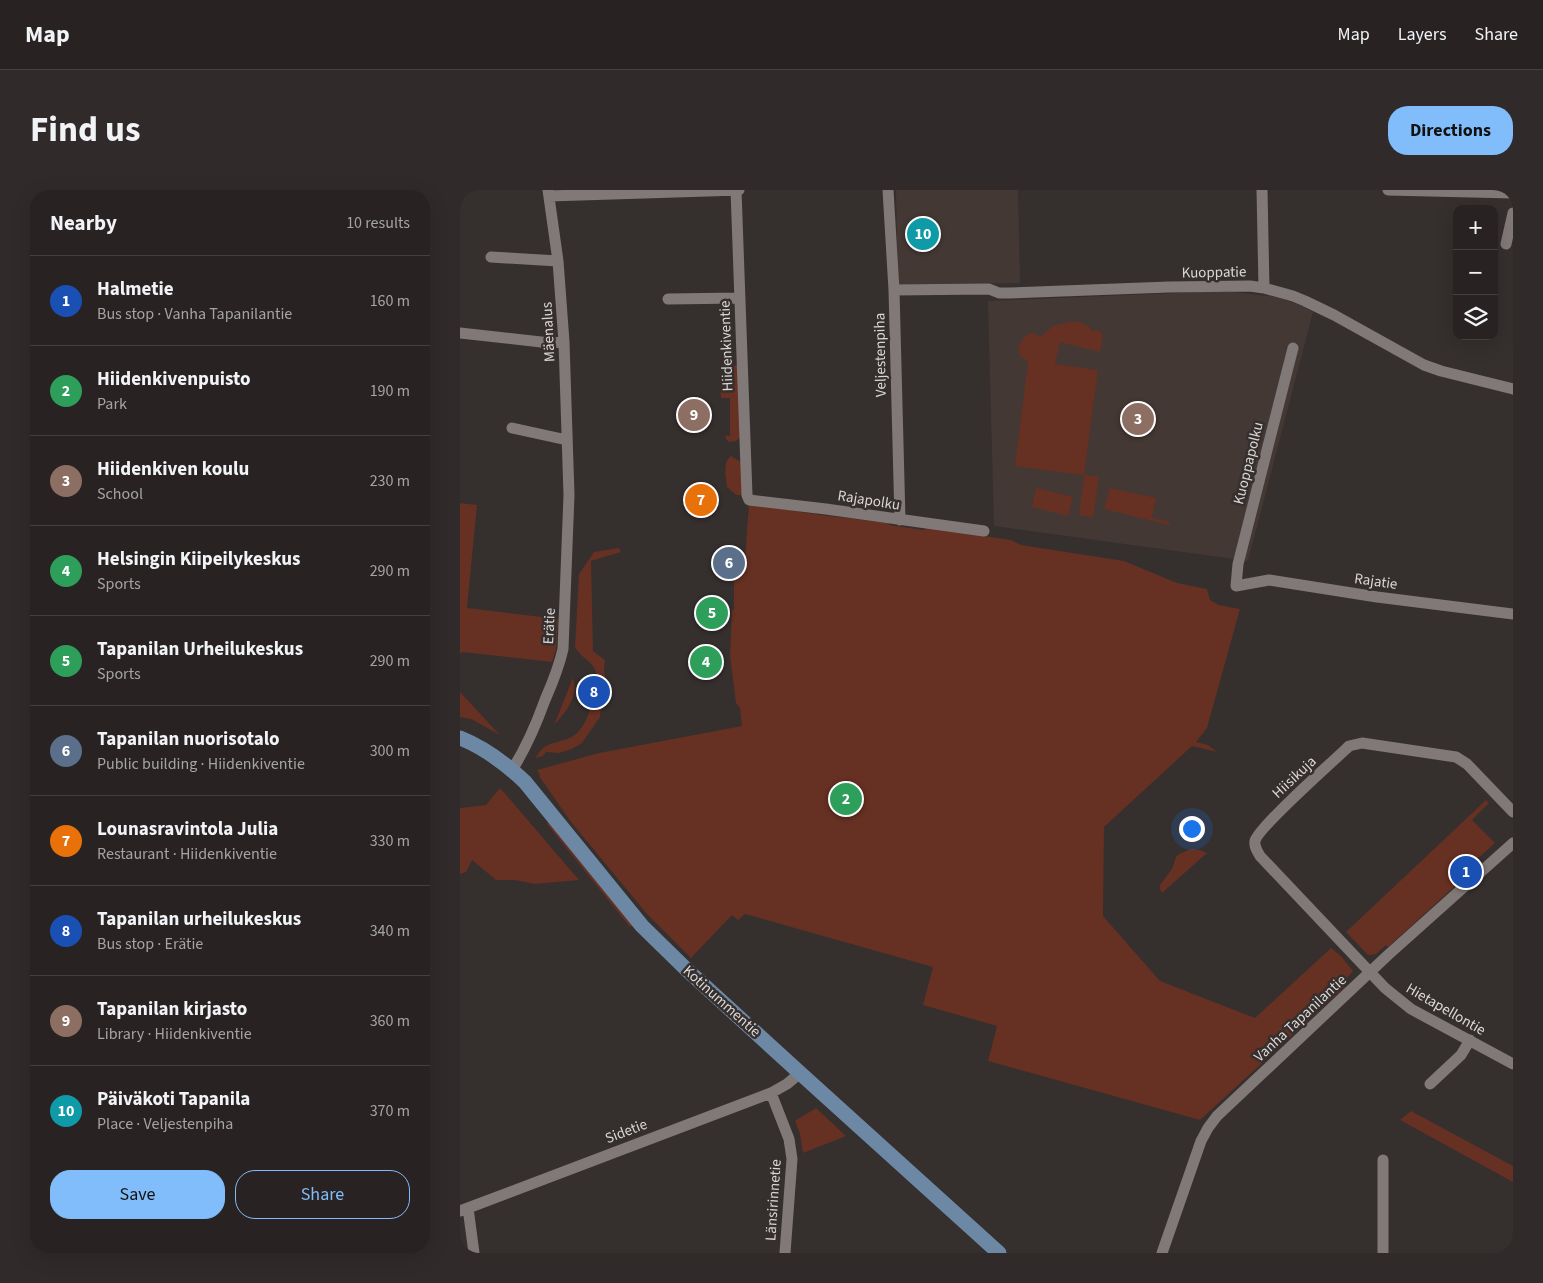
<!DOCTYPE html>
<html lang="en">
<head>
<meta charset="utf-8">
<style>
  :root { --surface:#282322; --page:#302b2a; --text:#f1f3f6; --muted:#a5a4a5; --line:#444040; --accent:#80bdfa }
  body { margin:0; font-family:"Source Sans 3",sans-serif; background:var(--page); color:var(--text) }
  .controls { position:absolute; right:15px; top:15px; display:grid; overflow:hidden; border-radius:10px; box-shadow:0 5px 20px #0002 }
  .controls button { width:45px; height:45px; display:grid; place-items:center; padding:0; border:0; border-bottom:1px solid var(--line); background:var(--surface); color:var(--text); font:25px sans-serif }
  .you { position:absolute; left:731px; top:638px; width:18px; height:18px; margin:-12px; border:4px solid #fff; border-radius:50%; background:#1a73e8; box-shadow:0 0 0 8px #1a73e833 }
  .badge { display:grid; place-items:center; width:32px; height:32px; border-radius:50%; background:var(--accent); color:#fff; font-size:16px; font-weight:700 }
  .pin { position:absolute; translate:-50% -50%; border:2px solid #fff; box-shadow:0 1px 5px #0006 }
  .list { margin:0; padding:0; list-style:none }
  h2 { display:flex; justify-content:space-between; align-items:center; height:65px; margin:0; padding:0 20px; font-size:21px }
  h2 small { font-size:16px; font-weight:400; color:var(--muted) }
  .list li { display:grid; grid-template-columns:32px 1fr auto; gap:15px; align-items:center; box-sizing:border-box; height:90px; padding:0 20px; border-top:1px solid var(--line) }
  .list b { display:block; font-size:19px; white-space:nowrap }
  .list p { margin:0; font-size:16px; white-space:nowrap; color:var(--muted) }
  .list em { font-size:16px; font-style:normal; color:var(--muted) }
  .actions { display:flex; gap:10px; padding:15px 20px }
  .actions a { flex:1; padding:11px 0; border:1px solid var(--accent); border-radius:20px; text-align:center; font-size:18px; color:var(--accent) }
  .actions .main { background:var(--accent); color:#111 }
  .icon { flex:none; width:28px; height:28px; fill:none; stroke:currentColor; stroke-width:2; stroke-linecap:round; stroke-linejoin:round }
  .map { position:relative; flex:none; width:1053px; height:1063px; overflow:hidden; border-radius:20px }
  header { display:flex; align-items:center; gap:30px; box-sizing:border-box; height:70px; padding:0 25px; background:var(--surface); border-bottom:1px solid var(--line) }
  header strong { font-size:24px }
  nav { display:flex; gap:28px; margin-inline-start:auto; font-size:18px }
  .intro { display:flex; align-items:center; justify-content:space-between; box-sizing:border-box; height:120px; padding:0 30px }
  h1 { margin:0; font-size:35px }
  .button { padding:12px 22px; border-radius:20px; background:var(--accent); color:#111; font-size:18px; font-weight:700 }
  main { display:flex; gap:30px; padding:0 30px }
  aside { flex:1; background:var(--surface); border-radius:20px; box-shadow:0 5px 20px #0002 }
  .map>svg:first-child { display:block }
  .built { fill:#443834 }
  .green { fill:#663023 }
  .lines { fill:none; stroke-linecap:round; stroke-linejoin:round }
  .minor { stroke:#807977; stroke-width:11 }
  .major { stroke:#6d88a5; stroke-width:15 }
  .labels { text-anchor:middle; stroke-width:5; stroke-linejoin:round; paint-order:stroke }
  .street-label { font-size:15px; fill:#dbd7d6; stroke:#352f2e }
</style>
</head>
<body>
<header>
<strong>Map</strong>
<nav><a>Map</a><a>Layers</a><a>Share</a></nav>
</header>
<div class="intro"><h1>Find us</h1><a class="button">Directions</a></div>
<main>
<aside>
<h2>Nearby<small>10 results</small></h2>
<ul class="list">
<li><span class="badge" style="background:#1a4fb4">1</span><div><b>Halmetie</b><p>Bus stop · Vanha Tapanilantie</p></div><em>160 m</em></li>
<li><span class="badge" style="background:#2e9e5b">2</span><div><b>Hiidenkivenpuisto</b><p>Park</p></div><em>190 m</em></li>
<li><span class="badge" style="background:#8d6e63">3</span><div><b>Hiidenkiven koulu</b><p>School</p></div><em>230 m</em></li>
<li><span class="badge" style="background:#2e9e5b">4</span><div><b>Helsingin Kiipeilykeskus</b><p>Sports</p></div><em>290 m</em></li>
<li><span class="badge" style="background:#2e9e5b">5</span><div><b>Tapanilan Urheilukeskus</b><p>Sports</p></div><em>290 m</em></li>
<li><span class="badge" style="background:#5c6f8a">6</span><div><b>Tapanilan nuorisotalo</b><p>Public building · Hiidenkiventie</p></div><em>300 m</em></li>
<li><span class="badge" style="background:#e8710a">7</span><div><b>Lounasravintola Julia</b><p>Restaurant · Hiidenkiventie</p></div><em>330 m</em></li>
<li><span class="badge" style="background:#1a4fb4">8</span><div><b>Tapanilan urheilukeskus</b><p>Bus stop · Erätie</p></div><em>340 m</em></li>
<li><span class="badge" style="background:#8d6e63">9</span><div><b>Tapanilan kirjasto</b><p>Library · Hiidenkiventie</p></div><em>360 m</em></li>
<li><span class="badge" style="background:#0f9aa8">10</span><div><b>Päiväkoti Tapanila</b><p>Place · Veljestenpiha</p></div><em>370 m</em></li>
</ul>
<div class="actions"><a class="main">Save</a><a>Share</a></div>
</aside>
<div class="map">
<svg width="1053" height="1063" viewBox="0 0 1053 1063">
  <rect width="100%" height="100%" fill="#352f2e"/>
  <path class="built" d="M436,0H558L560,93L438,96Z
    M740,102H772L816,107L840,115L853,122L788,371L534,336L528,111Z"/>
  <path class="green" d="M610,132H619L630,137L631,141L637,140L643,144L640,162L600,152L595,174L638,180L624,285L639,287L633,327L619,325L624,285L555,276L568,171L561,167L558,158L564,147L573,142L580,147L593,136Z
    M278,175L280,247L276,251L269,252L266,249L265,246H270V208H261L260,193L262,186L270,185V180L273,176Z
    M271,266L281,272L283,305H276L267,297C266,287 262,273 271,266Z
    M576,298L613,307L608,326L572,317Z
    M650,298L696,308L692,328L710,332L709,335L644,319Z
    M0,313L17,315L7,418L98,429L96,459L92,472L2,462L0,464Z
    M289,314L361,325L429,333V335L463,340L468,338L551,350L561,355L664,371L717,393L747,399L750,410L759,415L780,419L747,538L736,552L748,555L757,562L732,556L644,637L643,726L700,791L795,828L871,758L881,766L893,781L882,794L885,797L740,930L528,871L537,836L463,815L473,777L285,724L278,730L272,725L231,768L187,724L111,632L79,586L80,585L77,580L139,563L282,536L280,518L276,513L270,465L272,420L274,419V380L284,383Z
    M159,358L161,362L131,371L133,461L145,470L144,480L146,490H138C135,470 124,472 115,457L119,384L134,362Z
    M113,488C119,506 106,522 94,535Z
    M138,494H144L140,527L122,553L112,559L99,563L86,562L83,566L76,568C85,547 105,556 118,542C129,530 133,510 138,494Z
    M0,502L40,545L11,529L0,527Z
    M40,598L48,607L119,690L75,694L55,690H36L12,670L6,682L0,684V618L26,615Z
    M1026,610L1029,613L1012,630L1035,653L992,692L995,696L928,757L926,755L916,764L908,765L886,742Z
    M89,632L173,735L170,737L87,634Z
    M731,659L740,660L747,663L702,703L700,699V695L712,679L716,667L719,664Z
    M356,918L386,946L343,963L340,944L335,931Z
    M951,921L1053,976V992L940,930Z"/>
  <g class="lines">
    <path class="minor" d="M276,0L287,305L289,310L366,319L524,341
      M428,0L434,100L440,330
      M802,0L804,98
      M928,0L1053,3
      M89,6L279,0
      M1046,54L1053,23
      M31,67L98,71
      M434,100L529,99L539,103H550L709,97L790,96L804,98L833,106L845,111L874,125L964,175L981,181L1053,199
      M208,109L279,108
      M0,143L90,153L104,152
      M833,158L778,374L776,396L809,390L917,407L1053,424
      M52,238L107,250
      M52,580C66,558 76,535 85,510C92,494 99,477 103,459L109,305L104,152L98,71L88,0
      M1053,622L1007,574L996,567L902,553L889,556L886,559C872,572 798,638 795,651C794,656 797,661 800,666L925,798L951,819L1053,874
      M970,894L1001,865L1010,850
      M311,903L329,949L332,969L325,1063
      M8,1018L14,1063
      M0,1021L311,903L327,894L340,883
      M702,1063L741,951L748,938L757,926L928,765L1053,653
      M923,1063V970"/>
    <path class="major" d="M0,548C25,558 46,574 65,592L182,736L226,779L340,883L539,1063"/>
  </g>
  <g class="labels">
    <g class="street-label">
      <text transform="translate(754 82) rotate(-1)" y="5">Kuoppatie</text>
      <text transform="translate(88 142) rotate(-93)" y="5">Mäenalus</text>
      <text transform="translate(266 156) rotate(-92)" y="5">Hiidenkiventie</text>
      <text transform="translate(420 165) rotate(-91)" y="5">Veljestenpiha</text>
      <text transform="translate(788 273) rotate(-76)" y="5">Kuoppapolku</text>
      <text transform="translate(409 310) rotate(9)" y="5">Rajapolku</text>
      <text transform="translate(916 391) rotate(8)" y="5">Rajatie</text>
      <text transform="translate(89 436) rotate(-87)" y="5">Erätie</text>
      <text transform="translate(834 587) rotate(-43)" y="5">Hiisikuja</text>
      <text transform="translate(262 811) rotate(42)" y="5">Kotinummentie</text>
      <text transform="translate(986 819) rotate(30)" y="5">Hietapellontie</text>
      <text transform="translate(840 828) rotate(-43)" y="5">Vanha Tapanilantie</text>
      <text transform="translate(166 941) rotate(-21)" y="5">Sidetie</text>
      <text transform="translate(313 1010) rotate(-86)" y="5">Länsirinnetie</text>
    </g>
  </g>
</svg>
<div class="controls">
<button>+</button>
<button>−</button>
<button><svg class="icon" aria-label="layers" viewBox="0 0 24 24"><path d="M12 4l9 5-9 5-9-5zM3 14l9 5 9-5"/></svg></button>
</div>
<div class="you"></div>
<div class="pin badge" style="left:1006px;top:682px;background:#1a4fb4">1</div>
<div class="pin badge" style="left:386px;top:609px;background:#2e9e5b">2</div>
<div class="pin badge" style="left:678px;top:229px;background:#8d6e63">3</div>
<div class="pin badge" style="left:246px;top:472px;background:#2e9e5b">4</div>
<div class="pin badge" style="left:252px;top:423px;background:#2e9e5b">5</div>
<div class="pin badge" style="left:269px;top:373px;background:#5c6f8a">6</div>
<div class="pin badge" style="left:241px;top:310px;background:#e8710a">7</div>
<div class="pin badge" style="left:134px;top:502px;background:#1a4fb4">8</div>
<div class="pin badge" style="left:234px;top:225px;background:#8d6e63">9</div>
<div class="pin badge" style="left:463px;top:44px;background:#0f9aa8">10</div>
</div>
</main>
</body>
</html>
